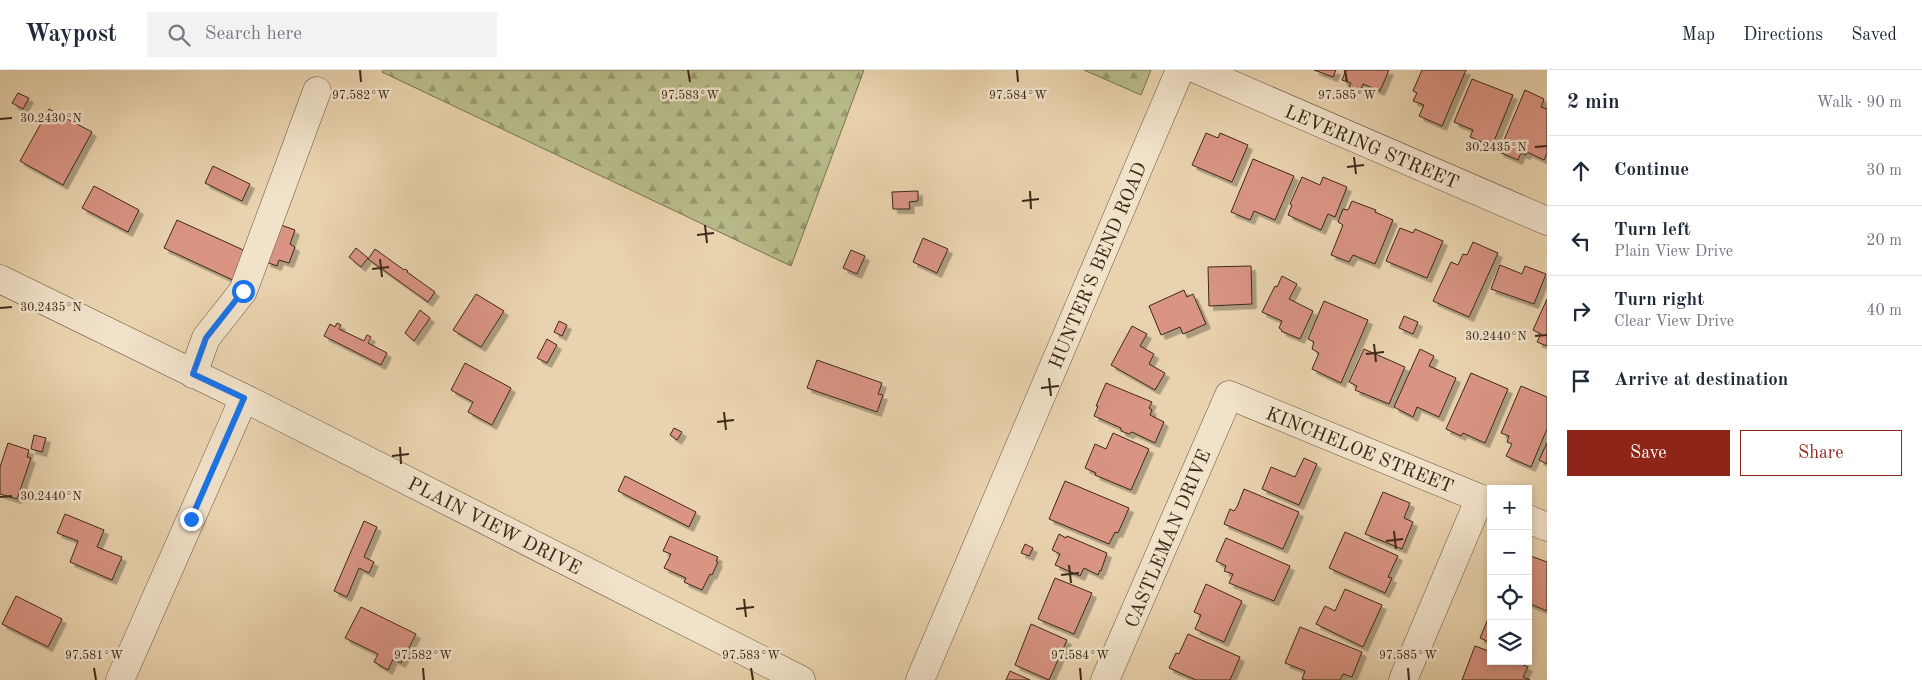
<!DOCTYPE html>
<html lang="en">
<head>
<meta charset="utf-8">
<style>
  :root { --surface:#fff; --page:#f2f2f3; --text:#1f2937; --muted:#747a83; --line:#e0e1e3; --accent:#8f2418 }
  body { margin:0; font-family:"Old Standard TT",serif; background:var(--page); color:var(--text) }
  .controls { position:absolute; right:15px; bottom:15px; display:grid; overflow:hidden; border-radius:0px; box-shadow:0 2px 8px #0003 }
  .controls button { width:45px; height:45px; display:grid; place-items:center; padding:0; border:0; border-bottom:1px solid var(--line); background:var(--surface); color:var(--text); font:25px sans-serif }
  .stop { position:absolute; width:15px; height:15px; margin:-11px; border:4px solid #1a73e8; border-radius:50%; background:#fff }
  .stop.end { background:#1a73e8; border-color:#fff; box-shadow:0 1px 5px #0008 }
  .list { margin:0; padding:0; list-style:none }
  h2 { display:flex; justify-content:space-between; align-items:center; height:65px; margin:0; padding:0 20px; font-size:21px }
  h2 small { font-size:16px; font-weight:400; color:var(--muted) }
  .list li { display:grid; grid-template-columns:32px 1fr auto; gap:15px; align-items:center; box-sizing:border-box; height:70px; padding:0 20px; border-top:1px solid var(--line) }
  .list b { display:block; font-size:19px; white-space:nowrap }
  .list p { margin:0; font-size:16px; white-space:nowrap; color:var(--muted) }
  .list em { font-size:16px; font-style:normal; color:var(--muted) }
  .actions { display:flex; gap:10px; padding:15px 20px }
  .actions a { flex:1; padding:11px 0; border:1px solid var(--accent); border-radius:0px; text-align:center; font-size:18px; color:var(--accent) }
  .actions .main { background:var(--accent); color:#fff }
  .icon { flex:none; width:28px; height:28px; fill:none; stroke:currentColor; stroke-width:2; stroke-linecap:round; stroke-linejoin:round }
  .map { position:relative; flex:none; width:1547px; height:610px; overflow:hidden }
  header { display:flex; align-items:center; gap:30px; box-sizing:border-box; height:70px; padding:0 25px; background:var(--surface); border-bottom:1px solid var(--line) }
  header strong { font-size:24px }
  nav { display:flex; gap:28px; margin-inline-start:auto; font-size:18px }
  .search { width:350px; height:45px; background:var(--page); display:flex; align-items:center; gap:12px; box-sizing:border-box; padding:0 18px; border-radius:0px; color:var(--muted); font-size:19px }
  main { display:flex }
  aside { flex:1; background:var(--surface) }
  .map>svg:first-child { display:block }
  .forest { fill:url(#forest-firs); stroke:#7a7251 }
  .building { fill:#d99483; stroke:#3d2818; filter:url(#shadow) }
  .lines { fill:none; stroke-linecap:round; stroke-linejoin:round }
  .minor-casing { stroke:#68533e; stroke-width:29 }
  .minor { stroke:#f1e2ca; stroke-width:28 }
  .route { stroke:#1a73e8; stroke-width:6 }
  .ticks { fill:none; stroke:#3d2818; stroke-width:2 }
  .labels { text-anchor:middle; stroke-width:5; stroke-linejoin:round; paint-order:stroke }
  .street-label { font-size:19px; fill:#3d2818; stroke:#f1e2ca }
  .ticks-label { font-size:12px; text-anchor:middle; fill:#3d2818; stroke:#f1e2ca; stroke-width:5; stroke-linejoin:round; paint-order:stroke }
</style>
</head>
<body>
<header>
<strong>Waypost</strong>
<div class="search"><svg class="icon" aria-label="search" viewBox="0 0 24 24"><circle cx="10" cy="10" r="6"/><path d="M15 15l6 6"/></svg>Search here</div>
<nav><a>Map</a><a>Directions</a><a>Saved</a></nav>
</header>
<main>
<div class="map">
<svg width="1547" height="610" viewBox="0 0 1547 610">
  <defs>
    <pattern id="forest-firs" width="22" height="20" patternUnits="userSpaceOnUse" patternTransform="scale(1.25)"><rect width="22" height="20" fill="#b8bc8a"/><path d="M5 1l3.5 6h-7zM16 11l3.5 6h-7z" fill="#979970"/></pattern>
    <filter id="shadow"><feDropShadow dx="4.5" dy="4.5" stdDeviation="0" flood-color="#0004"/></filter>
  </defs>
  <rect width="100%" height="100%" fill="#e9d3ae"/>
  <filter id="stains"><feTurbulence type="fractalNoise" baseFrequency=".004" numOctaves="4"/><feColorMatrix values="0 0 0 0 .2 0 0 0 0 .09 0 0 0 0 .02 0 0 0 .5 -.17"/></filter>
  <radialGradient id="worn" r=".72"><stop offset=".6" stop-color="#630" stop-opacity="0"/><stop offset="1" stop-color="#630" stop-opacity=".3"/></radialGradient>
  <path class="forest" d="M383,0H864L791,196L382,2Z
    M1084,0H1151L1141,25Z"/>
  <path class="building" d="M1314,0H1336L1333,7Z
    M1346,0H1389L1380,21L1363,14L1360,21L1349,17L1351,13L1342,10Z
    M1422,0H1466L1442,56L1419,46L1424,35L1413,31L1417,23L1413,21Z
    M1472,9L1513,25L1492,76L1470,67L1473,60L1454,52Z
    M1525,20L1544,29L1541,37L1547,39V83L1544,90L1527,82L1526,85L1521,83L1518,90L1499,82Z
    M18,23L29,28L23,39L12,33Z
    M49,39L92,62L63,115L20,91Z
    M1206,63L1218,68L1220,63L1248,75L1232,112L1192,95Z
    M1253,89L1294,106L1275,150L1254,141L1250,150L1231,142Z
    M213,96L250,114L242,131L205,113Z
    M1302,107L1320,115L1323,107L1347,117L1335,147L1328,144L1321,160L1288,145L1292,135L1290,134Z
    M94,116L139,140L128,162L82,138Z
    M918,121V131L909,132L910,139H893L892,122Z
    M1352,131L1376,140L1375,142L1393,150L1375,194L1353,185L1349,192L1331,185L1343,155L1338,152L1343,139L1348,140Z
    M177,150L250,183L237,212L164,178Z
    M281,155L295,160L290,174L295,177L289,193L279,190L277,196L266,192Z
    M1400,158L1413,163L1415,159L1443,171L1427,208L1386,191Z
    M923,168L948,179L937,203L913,192Z
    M1473,172L1498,183L1469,247L1433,231L1451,192L1458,195L1463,184L1467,185Z
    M356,178L368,188L361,197L349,187Z
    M375,179L404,200L405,199L408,201L407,202L435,222L428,232L368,189Z
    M851,180L865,186L857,204L843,198Z
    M1500,195L1522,204L1525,196L1546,204L1534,234L1491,219Z
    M1251,196L1252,234L1209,236L1208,197Z
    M1282,206L1297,214L1289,229L1313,241L1300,269L1281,261L1282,260L1279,258L1282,251L1262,242L1275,216L1277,217Z
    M1184,220L1187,227L1193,224L1206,254L1183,264L1180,257L1161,265L1149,236Z
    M476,224L504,241L481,277L453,260Z
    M1547,229V276L1537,272L1541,264L1533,260Z
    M1324,231L1368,250L1341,313L1312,299L1319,283L1312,279L1314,272L1308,269Z
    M420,240L430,248L414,271L405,263Z
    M1404,246L1418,252L1413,264L1399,258Z
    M559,251L567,255L562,266L554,262Z
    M337,253L341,255L339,259L364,271L367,265L371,267L368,273L387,283L381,295L324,266L330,254L335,257Z
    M1132,256L1147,264L1140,276L1154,284L1149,294L1165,303L1155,320L1111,295Z
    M547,269L557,275L547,293L537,288Z
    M1364,279L1405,297L1389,334L1355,320L1357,316L1349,312Z
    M1420,279L1434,286L1429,296L1456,308L1439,347L1417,337L1413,347L1394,337Z
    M817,290L882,313L878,324L883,325L877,342L807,318Z
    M465,293L511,318L492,355L468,342L473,332L451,320Z
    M1471,303L1508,319L1485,373L1463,363L1461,366L1446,359Z
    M1106,313L1152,332L1149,338L1152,340L1150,345L1164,352L1155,373L1132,362L1129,364L1121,361V358L1094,346L1098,336H1096Z
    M1521,316L1547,327V359L1531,397L1506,386L1512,374L1507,372L1509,366L1501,363Z
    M674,358L682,362L677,370L670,365Z
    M1113,363L1149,379L1131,420L1095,405L1096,403L1085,398L1095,374L1106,379Z
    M34,365L46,368L42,382L31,379Z
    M8,373L29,380L27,387L31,388L17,429L0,424V397Z
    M1547,373V394L1539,390Z
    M1304,388L1317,394L1299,435L1262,419L1271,397L1295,407Z
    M625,406L696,442L689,457L618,421Z
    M1065,411L1129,438L1118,463L1115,462L1109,474L1049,449Z
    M1244,419L1299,442L1283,479L1224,454L1230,439L1234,441L1237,437Z
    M1383,422L1410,433L1404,448L1413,452L1402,479L1365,464Z
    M65,444L104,460L97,477L122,487L112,510L70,492L78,471L57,463Z
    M364,451L377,457L364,487L374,492L369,503L359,498L347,527L334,521Z
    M1345,462L1398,486L1388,507L1392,508L1385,523L1329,498Z
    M1059,464L1066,468L1067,466L1107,483L1101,501L1100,500L1098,505L1084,498L1080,506L1055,495L1060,484L1052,480Z
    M670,466L718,487L716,491L718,492L712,505L710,504L702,520L684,512L686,508L664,498L671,484L663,481Z
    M1226,468L1290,496L1274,531L1229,513L1233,504L1224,501L1226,496L1216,491Z
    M1025,474L1033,478L1029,486L1021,483Z
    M1528,485L1547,492V541L1528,533Z
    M1055,508L1092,523L1074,564L1038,549Z
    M1206,514L1242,531L1224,572L1195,559L1201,545L1194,542Z
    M1345,519L1382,535L1363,577L1316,554L1325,536L1335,541Z
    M16,526L62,549L48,577L2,554Z
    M361,537L416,564L401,593L393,589L388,600L374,592L378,584L345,568Z
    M1491,542V573L1480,568Z
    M1031,554L1067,570L1049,610L1015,595Z
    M1300,557L1362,582L1352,607L1343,604L1340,610H1306L1302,609L1305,601L1285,593Z
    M1188,564L1240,587L1230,610H1196L1169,598L1176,583L1179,584Z
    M1475,576L1491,582V591H1514L1528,597L1523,607L1530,610H1462Z
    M1010,601L1030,610H1006Z"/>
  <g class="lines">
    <g class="minor-casing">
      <path id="minor" d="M1198,0L1547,151
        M0,209L244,328L801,610
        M193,304L206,268L243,221L317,21
        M1528,449L1547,457
        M120,610L244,328
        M920,610L1180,0
        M1105,610L1229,325L1491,433
        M1403,610L1480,428"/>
    </g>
    <use href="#minor" class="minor"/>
  </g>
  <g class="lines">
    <path class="route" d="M191,449L244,328L193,304L206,268L243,221"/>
  </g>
  <path class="ticks" d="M360,0L361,12M688,0L690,12M1017,0L1018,12M1345,0L1347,12M0,49L12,48M1535,77L1547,76M1354,87L1356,104M1347,97L1364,95M1030,121L1031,139M1022,131L1039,129M705,155L707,173M697,165L714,163M380,189L382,207M372,199L389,197M0,238L12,237M1535,266L1547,265M1374,274L1376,292M1366,284L1384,282M1049,308L1051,326M1041,318L1059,316M724,342L726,360M717,352L734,350M400,377L401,394M392,386L409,384M0,427L12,426M1394,461L1396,479M1386,471L1403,469M1069,495L1071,513M1061,505L1079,503M744,529L746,547M736,539L754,537M94,598L96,610M423,598L424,610M751,598L753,610M1080,598L1081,610M1408,598L1409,610"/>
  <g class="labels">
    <g class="street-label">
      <text transform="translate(1372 76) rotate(23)" y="7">LEVERING STREET</text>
      <text transform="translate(1097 195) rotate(-67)" y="7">HUNTER'S BEND ROAD</text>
      <text transform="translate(1360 379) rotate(22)" y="7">KINCHELOE STREET</text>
      <text transform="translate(495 455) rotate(27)" y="7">PLAIN VIEW DRIVE</text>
      <text transform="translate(1167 468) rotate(-67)" y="7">CASTLEMAN DRIVE</text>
    </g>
  </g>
  <g class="ticks-label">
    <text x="361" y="29">97.582°W</text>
    <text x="690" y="29">97.583°W</text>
    <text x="1018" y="29">97.584°W</text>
    <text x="1347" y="29">97.585°W</text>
    <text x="51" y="52">30.2430°N</text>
    <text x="1496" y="81">30.2435°N</text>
    <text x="51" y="241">30.2435°N</text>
    <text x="1496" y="270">30.2440°N</text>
    <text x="51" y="430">30.2440°N</text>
    <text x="94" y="589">97.581°W</text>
    <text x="423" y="589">97.582°W</text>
    <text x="751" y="589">97.583°W</text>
    <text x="1080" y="589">97.584°W</text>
    <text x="1408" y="589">97.585°W</text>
  </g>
  <rect width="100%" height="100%" filter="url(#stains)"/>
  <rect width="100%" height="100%" fill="url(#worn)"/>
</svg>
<div class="controls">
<button>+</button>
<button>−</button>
<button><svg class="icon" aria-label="locate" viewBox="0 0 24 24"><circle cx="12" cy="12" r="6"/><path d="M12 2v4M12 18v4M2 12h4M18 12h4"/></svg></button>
<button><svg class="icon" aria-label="layers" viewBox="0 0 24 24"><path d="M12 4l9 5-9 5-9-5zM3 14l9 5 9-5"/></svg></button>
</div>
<div class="stop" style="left:243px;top:221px"></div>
<div class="stop end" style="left:191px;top:449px"></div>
</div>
<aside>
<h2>2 min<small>Walk · 90 m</small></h2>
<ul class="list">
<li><svg class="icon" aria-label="ahead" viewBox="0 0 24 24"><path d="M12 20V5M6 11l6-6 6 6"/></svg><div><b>Continue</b></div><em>30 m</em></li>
<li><svg class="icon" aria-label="left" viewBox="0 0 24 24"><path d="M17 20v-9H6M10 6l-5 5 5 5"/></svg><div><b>Turn left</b><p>Plain View Drive</p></div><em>20 m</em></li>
<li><svg class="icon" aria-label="right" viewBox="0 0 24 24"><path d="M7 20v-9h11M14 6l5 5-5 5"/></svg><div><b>Turn right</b><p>Clear View Drive</p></div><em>40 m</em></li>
<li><svg class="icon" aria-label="arrive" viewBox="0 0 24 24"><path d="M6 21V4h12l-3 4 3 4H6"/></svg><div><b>Arrive at destination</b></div></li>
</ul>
<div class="actions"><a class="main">Save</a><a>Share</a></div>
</aside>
</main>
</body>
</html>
